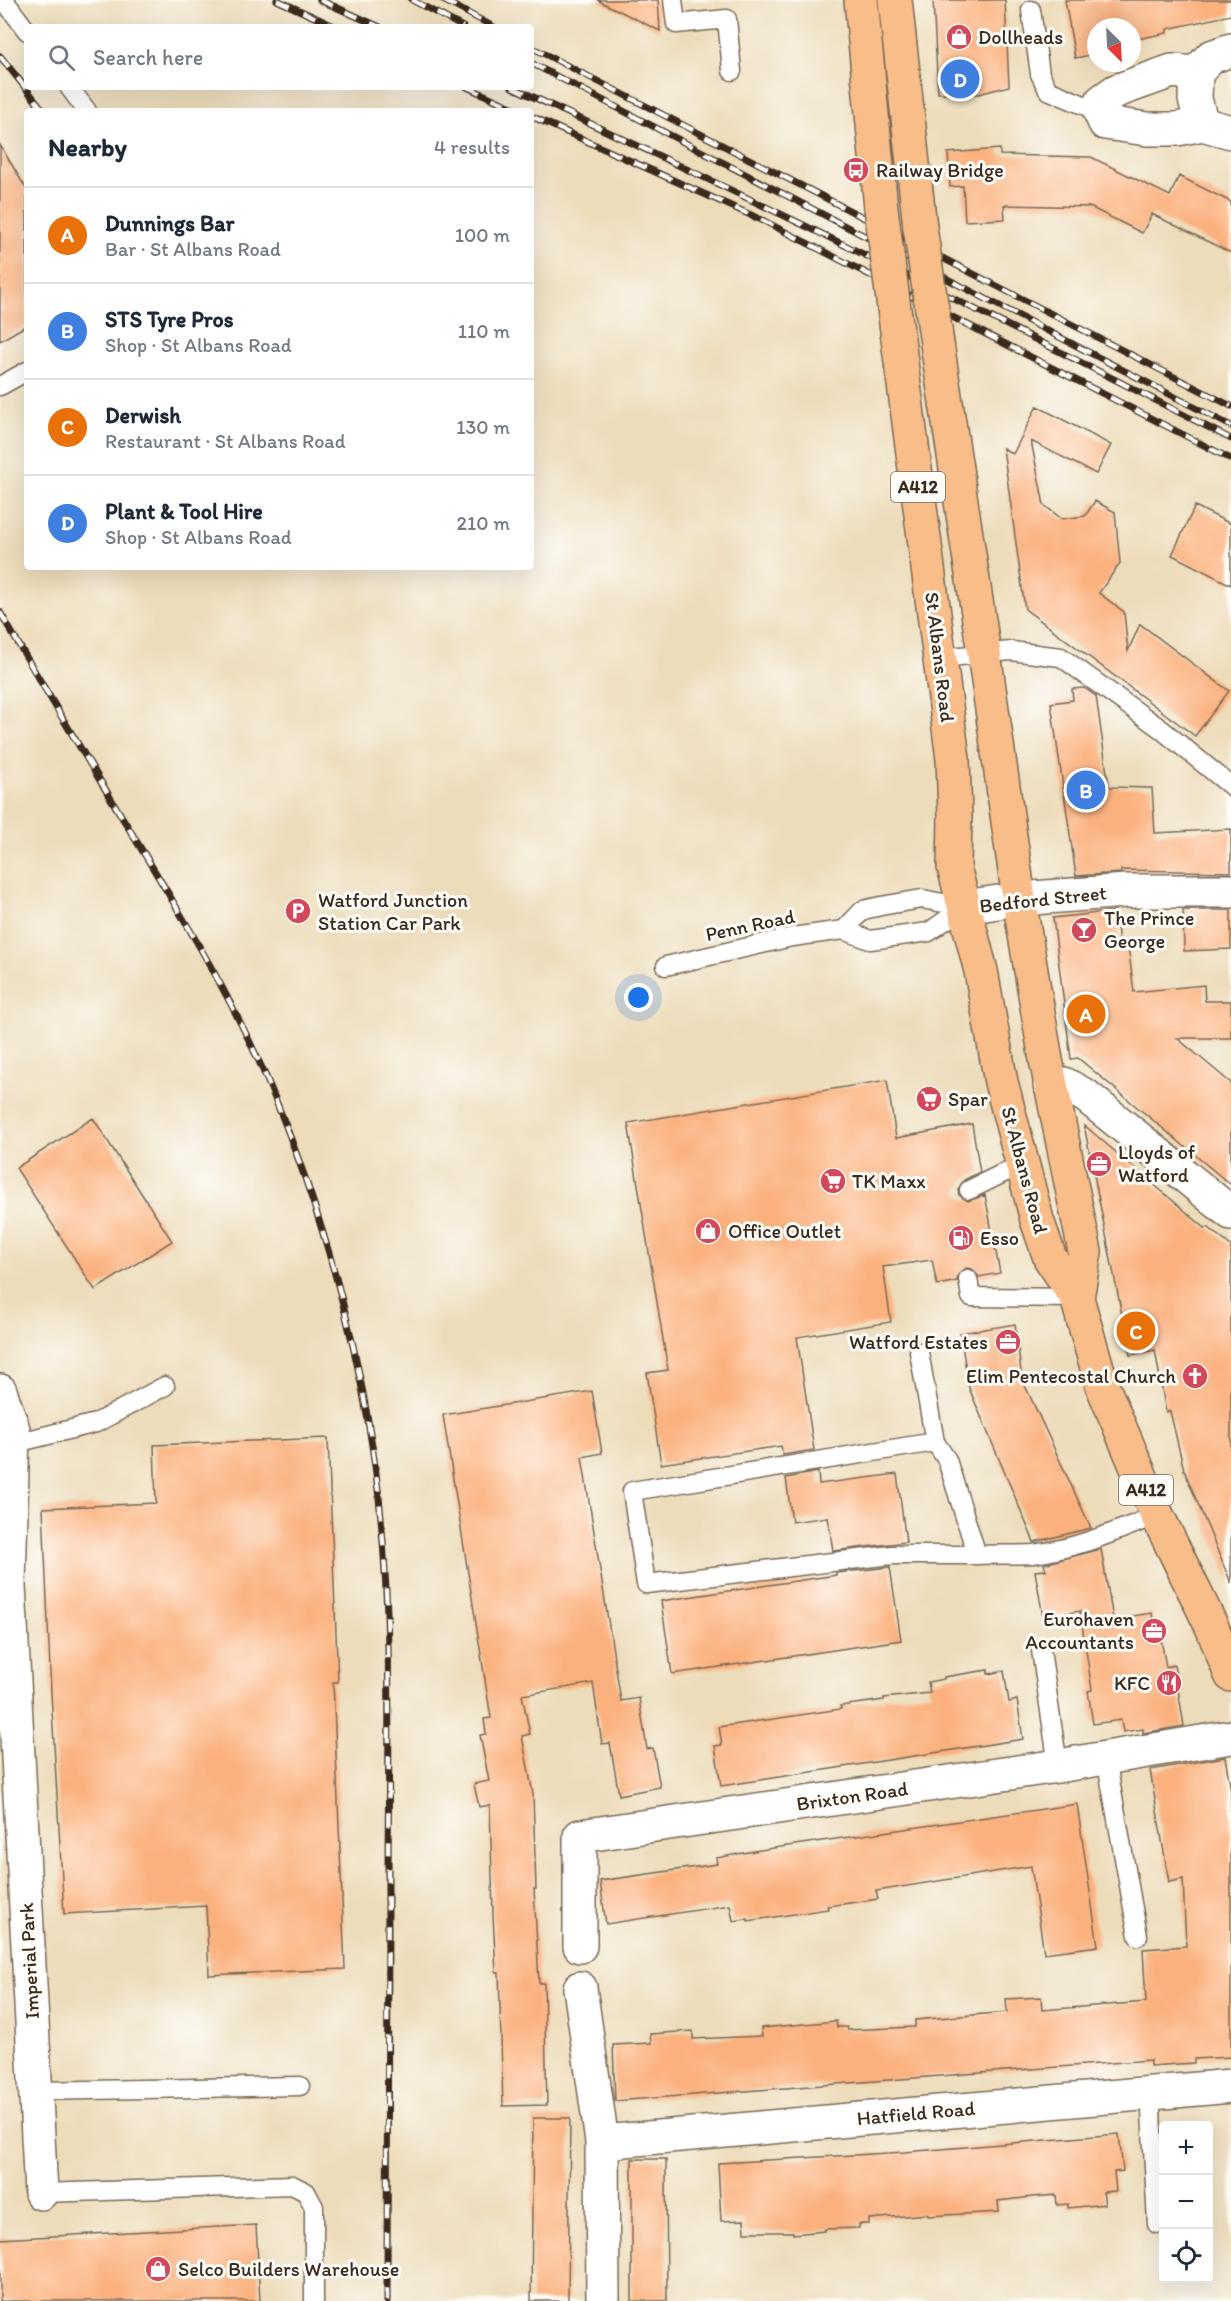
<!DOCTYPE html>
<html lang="en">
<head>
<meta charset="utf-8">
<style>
  :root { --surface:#fff; --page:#f6f6f7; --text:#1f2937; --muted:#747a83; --line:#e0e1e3; --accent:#d1495b }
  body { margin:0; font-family:Itim,sans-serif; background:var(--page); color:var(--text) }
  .controls { position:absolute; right:18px; bottom:18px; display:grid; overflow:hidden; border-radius:6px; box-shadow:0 6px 24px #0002 }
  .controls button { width:54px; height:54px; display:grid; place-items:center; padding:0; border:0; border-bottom:2px solid var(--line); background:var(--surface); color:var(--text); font:30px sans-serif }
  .compass { position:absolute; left:1087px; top:18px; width:54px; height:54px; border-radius:50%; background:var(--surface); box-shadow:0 6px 24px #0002; rotate:156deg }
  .you { position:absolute; left:639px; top:998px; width:21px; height:21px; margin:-15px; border:4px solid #fff; border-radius:50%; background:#1a73e8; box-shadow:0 0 0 9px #1a73e833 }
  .badge { display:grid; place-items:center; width:39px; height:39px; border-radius:50%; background:var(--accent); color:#fff; font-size:20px; font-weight:700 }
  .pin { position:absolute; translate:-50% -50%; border:3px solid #fff; box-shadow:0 2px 6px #0006 }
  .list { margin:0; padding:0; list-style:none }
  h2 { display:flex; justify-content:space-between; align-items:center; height:78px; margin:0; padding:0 24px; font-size:26px }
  h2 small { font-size:20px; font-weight:400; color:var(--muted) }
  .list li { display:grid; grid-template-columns:39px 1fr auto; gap:18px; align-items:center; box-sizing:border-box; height:96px; padding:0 24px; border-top:2px solid var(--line) }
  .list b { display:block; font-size:22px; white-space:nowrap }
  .list p { margin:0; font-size:20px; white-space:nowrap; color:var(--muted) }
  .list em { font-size:20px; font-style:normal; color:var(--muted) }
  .icon { flex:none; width:33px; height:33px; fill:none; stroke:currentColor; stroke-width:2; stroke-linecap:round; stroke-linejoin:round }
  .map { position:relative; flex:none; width:1231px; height:2301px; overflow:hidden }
  .search { position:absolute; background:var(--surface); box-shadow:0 6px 24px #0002; left:24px; top:24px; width:510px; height:66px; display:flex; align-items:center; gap:15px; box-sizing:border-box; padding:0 21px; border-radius:6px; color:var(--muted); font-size:22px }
  .panel { position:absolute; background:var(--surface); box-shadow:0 6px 24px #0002; left:24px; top:108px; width:510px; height:462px; border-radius:6px }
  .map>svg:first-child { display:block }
  .building { fill:#fbb17e }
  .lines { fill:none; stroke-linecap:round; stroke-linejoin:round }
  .lane-casing { stroke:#796855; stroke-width:21 }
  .street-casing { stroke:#796855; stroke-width:36 }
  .primary-casing { stroke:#796855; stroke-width:36 }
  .lane { stroke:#fff; stroke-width:18 }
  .street { stroke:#fff; stroke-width:33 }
  .primary { stroke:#f8bd89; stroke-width:33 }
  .rail-casing { stroke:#3b2a1e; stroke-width:7 }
  .rail { stroke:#fdfcf7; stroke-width:4.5; stroke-dasharray:14; stroke-linecap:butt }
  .primary-bridge-casing { stroke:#796855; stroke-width:36; stroke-linecap:butt }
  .primary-bridge { stroke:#f8bd89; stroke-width:33 }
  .labels { text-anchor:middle; stroke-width:6; stroke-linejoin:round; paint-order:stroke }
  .shield { fill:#fdfcf7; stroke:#75695f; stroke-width:1.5 }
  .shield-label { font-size:18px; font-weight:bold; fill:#3b2a1e }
  .poi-label { font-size:20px; fill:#3b2a1e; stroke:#fdfcf7; text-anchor:start }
  .street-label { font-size:20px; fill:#3b2a1e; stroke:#fdfcf7 }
</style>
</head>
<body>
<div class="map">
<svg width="1231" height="2301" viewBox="0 0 1231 2301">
  <rect width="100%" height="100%" fill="#fdfcf7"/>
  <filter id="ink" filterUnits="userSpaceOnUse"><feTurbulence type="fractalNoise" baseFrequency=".0167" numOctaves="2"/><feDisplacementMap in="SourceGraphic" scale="12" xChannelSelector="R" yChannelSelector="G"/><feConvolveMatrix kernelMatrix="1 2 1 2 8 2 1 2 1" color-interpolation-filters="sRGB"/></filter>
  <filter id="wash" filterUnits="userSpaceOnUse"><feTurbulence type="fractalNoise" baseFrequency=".008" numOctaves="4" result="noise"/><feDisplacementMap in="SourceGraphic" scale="24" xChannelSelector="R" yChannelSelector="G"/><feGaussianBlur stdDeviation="1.35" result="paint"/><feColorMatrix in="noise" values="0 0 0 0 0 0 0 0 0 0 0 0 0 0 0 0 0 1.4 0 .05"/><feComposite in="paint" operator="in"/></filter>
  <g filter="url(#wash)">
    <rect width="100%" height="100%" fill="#eddcba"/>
    <g id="blocks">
      <path class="building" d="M597,0H658L660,31Z
        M933,0H1005L1009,86L979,94L938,93Z
        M1065,0H1231V15L1167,29V33L1132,40V27H1096V54L1075,58Z
        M0,145L27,190V325L0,341Z
        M1000,149V155L1091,157L1170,196L1179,176L1231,202V253L1152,214L1142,233L1090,207L1004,205L1005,219L965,221L963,186L950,187L948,153Z
        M1037,406L1111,445L1096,474L1031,441L1044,505L1062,519L1085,516L1095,501L1115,512L1120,563L1099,593L1124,612L1128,651L1140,624L1229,691L1195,736L1025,609L1003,448L1013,454Z
        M1195,506L1231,524V585L1172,555Z
        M1084,688L1096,696L1109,787L1152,788L1155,833L1231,829V872L1121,870V873L1076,876L1051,703L1073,700L1072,689Z
        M1183,910H1231V949L1184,951Z
        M1115,911L1119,942L1128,945L1134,992L1204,985L1205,1001H1231V1038H1177L1231,1083V1185L1078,1058L1071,1059L1053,918Z
        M887,1080L896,1138L972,1124L980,1172L964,1180L958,1190L959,1195L968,1201L985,1195L1000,1273L979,1277L972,1269L966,1268L958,1275L957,1281L937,1285L932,1260L883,1267L891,1322L797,1337L814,1450L783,1455L781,1446L661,1464L647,1373L668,1370L628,1123Z
        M93,1118L172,1241L95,1290L16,1168Z
        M1084,1125L1205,1228L1208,1227L1231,1246V1583L1184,1470L1170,1411L1166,1412L1155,1350L1130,1355Z
        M1015,1324L1022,1379L1091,1528L1034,1542L969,1388L960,1333Z
        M592,1391L602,1453L582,1457L621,1701L639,1698L647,1749L653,1748L660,1787L619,1795L610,1743L602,1744L593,1683L522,1695L530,1734L522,1736L533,1794L536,1889H534L539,1983H544L547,2105L503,2106L499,1973H496L493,1915L490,1805L479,1807L474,1784L489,1781L480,1735L486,1734L484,1719L491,1718L443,1415Z
        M328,1438L338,1682H333L345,1969L209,1975L206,1906L64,1914L51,1693L43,1508L156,1503L154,1445Z
        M818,1472L819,1484L897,1474L906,1542L833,1551L828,1517L792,1522L786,1478Z
        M1101,1549L1113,1619L1152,1613L1156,1641L1161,1639L1166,1667L1174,1665L1184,1726L1143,1733V1729L1123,1732L1121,1720L1093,1724L1088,1691L1092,1690L1080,1611L1043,1617L1035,1571L1046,1570L1044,1564Z
        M890,1567L901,1640L672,1674L661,1601L836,1575V1573Z
        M988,1670V1674L1004,1671L1009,1702L1017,1700L1023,1739L721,1786L715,1746L722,1745L719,1727L841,1709L840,1706L884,1700V1698L930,1693L928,1682L944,1679V1677Z
        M1225,1757L1231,1791V2057L1194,2059V2063L1150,2066V2060L615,2101L613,2045L651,2043L650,2034L693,2031V2039L762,2036L761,2028L836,2021L837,2027H847L848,2030L915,2027V2020L1007,2012L1006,1999L1041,1997L1042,2010L1146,2002L1143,1949L1186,1946L1183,1879L1169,1882L1150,1770Z
        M1077,1804L1098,1946L1044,1953L1031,1866L876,1891L878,1899L827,1906L828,1909L748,1921V1919L733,1921L730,1905L606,1924L600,1881L717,1864L716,1858L754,1851Z
        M533,2118H570L568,2301H531Z
        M1119,2134L1123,2171L1114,2172L1116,2191L1103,2192L1105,2204L1068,2208V2204L1057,2205L1056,2195L1032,2197L998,2201L999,2212L928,2216V2214L869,2219V2224H859V2228L825,2229V2231L793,2234V2232H745L744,2220L721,2221L718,2163L905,2152Z
        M632,2159H666L667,2301H632Z
        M256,2225L260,2301H0V2239Z"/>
    </g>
  </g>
  <g filter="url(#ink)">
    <use href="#blocks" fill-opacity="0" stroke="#796855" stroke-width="1.5"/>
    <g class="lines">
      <g class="lane-casing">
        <path id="lane" d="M4,0L27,31
          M673,0L676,24L727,19L732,71
          M1031,10L1040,74L1048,90L1100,112
          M69,87L87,111
          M0,386L27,371
          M940,658L1011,651L1061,657L1161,729L1231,786
          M844,930L863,910L881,906L922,899L964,907
          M666,966L792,937L844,930L870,940L929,932L964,907
          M969,1190L1022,1164
          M968,1279L971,1297L1077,1298
          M919,1352L935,1442L947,1460L977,1555C995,1554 1014,1555 1033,1554C1076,1549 1117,1531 1157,1515
          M935,1442L632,1491L646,1584L892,1555H977
          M12,1444L96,1423L165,1386
          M1041,1650L1058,1766
          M1106,1758L1138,1936
          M36,2091L300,2086
          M1150,2092L1157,2224
          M41,2193L292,2185L306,2192L314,2207V2301"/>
      </g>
      <g class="street-casing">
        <path id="street" d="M1196,73L1172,71L1116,91L1102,101L1100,112L1105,123L1147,129H1177L1202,124L1231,132
          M1202,124L1195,99L1196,73L1211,57L1231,50
          M964,907L1019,899L1126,891H1231
          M1050,1085L1064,1084L1086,1096L1231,1213
          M0,1391L13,1429L9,1586L41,2193
          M580,1946V1836L1058,1766L1231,1737
          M580,1988L602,2142L603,2301
          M602,2142L1231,2086"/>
      </g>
      <g class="primary-casing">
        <path id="primary" d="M861,0L881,208
          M895,0L920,227
          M895,316L953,759L955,816L954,867L981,971L1001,1082L1037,1220L1050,1258L1077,1298L1102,1385L1157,1515L1212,1627L1231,1675
          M935,330L984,653L1019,899L1046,1060L1085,1252L1077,1298"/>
      </g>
      <use href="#lane" class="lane"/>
      <use href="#street" class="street"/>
      <use href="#primary" class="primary"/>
      <g class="rail-casing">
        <path id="rail" d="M277,0L336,27
          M320,0L380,27
          M412,0L463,27
          M443,0L494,27
          M531,47L1231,406
          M0,56L44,111
          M531,63L1231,426
          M467,87L520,111
          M512,87C754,199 993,316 1231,439
          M531,116L764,221L1231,459
          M0,612C44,689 91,765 137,842C183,917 230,995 266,1077C322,1208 363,1356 379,1498C393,1628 388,1760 388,1890C387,2027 387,2164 387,2301"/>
      </g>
      <use href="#rail" class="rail"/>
      <g class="primary-bridge-casing">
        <path id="primary-bridge" d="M881,208L895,316
          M920,227L935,330"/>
      </g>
      <use href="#primary-bridge" class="primary-bridge"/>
    </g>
  </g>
  <defs>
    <g id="shop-disc" transform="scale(1.35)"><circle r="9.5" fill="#d1495b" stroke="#fdfcf7"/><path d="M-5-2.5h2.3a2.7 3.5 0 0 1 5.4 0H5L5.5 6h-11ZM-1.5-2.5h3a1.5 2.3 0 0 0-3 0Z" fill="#fff"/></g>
    <g id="bus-disc" transform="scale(1.35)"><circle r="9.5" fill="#d1495b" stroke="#fdfcf7"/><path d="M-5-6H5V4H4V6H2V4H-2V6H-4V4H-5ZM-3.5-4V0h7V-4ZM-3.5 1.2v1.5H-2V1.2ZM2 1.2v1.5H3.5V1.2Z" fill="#fff"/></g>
    <g id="parking-disc" transform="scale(1.35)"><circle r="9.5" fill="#d1495b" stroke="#fdfcf7"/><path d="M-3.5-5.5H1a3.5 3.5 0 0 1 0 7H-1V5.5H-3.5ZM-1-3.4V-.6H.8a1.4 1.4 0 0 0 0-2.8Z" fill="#fff"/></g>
    <g id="bar-disc" transform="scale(1.35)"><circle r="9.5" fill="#d1495b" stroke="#fdfcf7"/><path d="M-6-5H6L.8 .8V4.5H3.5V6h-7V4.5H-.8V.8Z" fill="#fff"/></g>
    <g id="supermarket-disc" transform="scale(1.35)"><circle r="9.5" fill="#d1495b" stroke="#fdfcf7"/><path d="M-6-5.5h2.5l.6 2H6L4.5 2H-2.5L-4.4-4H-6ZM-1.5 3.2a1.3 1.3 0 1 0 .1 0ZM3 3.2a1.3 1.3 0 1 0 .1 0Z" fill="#fff"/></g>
    <g id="office-disc" transform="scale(1.35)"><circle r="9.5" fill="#d1495b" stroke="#fdfcf7"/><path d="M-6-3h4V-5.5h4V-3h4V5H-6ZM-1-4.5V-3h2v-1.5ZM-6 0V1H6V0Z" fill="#fff"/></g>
    <g id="fuel-disc" transform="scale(1.35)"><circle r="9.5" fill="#d1495b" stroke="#fdfcf7"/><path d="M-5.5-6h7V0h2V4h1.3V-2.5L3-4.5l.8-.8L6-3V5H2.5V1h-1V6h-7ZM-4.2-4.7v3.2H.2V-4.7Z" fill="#fff"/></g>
    <g id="church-disc" transform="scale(1.35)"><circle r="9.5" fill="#d1495b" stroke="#fdfcf7"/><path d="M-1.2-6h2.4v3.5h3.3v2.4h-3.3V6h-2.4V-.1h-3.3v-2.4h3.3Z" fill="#fff"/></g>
    <g id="restaurant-disc" transform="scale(1.35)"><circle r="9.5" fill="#d1495b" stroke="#fdfcf7"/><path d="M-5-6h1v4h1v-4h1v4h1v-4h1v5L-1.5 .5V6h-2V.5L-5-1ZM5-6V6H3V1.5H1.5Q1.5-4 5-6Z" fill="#fff"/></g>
  </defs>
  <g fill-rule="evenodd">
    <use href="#shop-disc" x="959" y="37"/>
    <use href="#bus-disc" x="856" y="170"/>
    <use href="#parking-disc" x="298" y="911"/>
    <use href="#bar-disc" x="1084" y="930"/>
    <use href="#supermarket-disc" x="929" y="1099"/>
    <use href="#office-disc" x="1099" y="1164"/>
    <use href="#supermarket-disc" x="833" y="1181"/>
    <use href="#shop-disc" x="708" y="1231"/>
    <use href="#fuel-disc" x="961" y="1238"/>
    <use href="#office-disc" x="1008" y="1342"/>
    <use href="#church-disc" x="1195" y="1376"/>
    <use href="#office-disc" x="1154" y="1631"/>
    <use href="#restaurant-disc" x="1169" y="1683"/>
    <use href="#shop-disc" x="158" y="2269"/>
  </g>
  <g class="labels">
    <g class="shield">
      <rect x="891" y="472" width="54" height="30" rx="4.5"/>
      <rect x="1119" y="1475" width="54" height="30" rx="4.5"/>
    </g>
    <g class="shield-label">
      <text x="918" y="493">A412</text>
      <text x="1146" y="1496">A412</text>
    </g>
    <g class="poi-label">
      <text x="978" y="44">Dollheads</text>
      <text x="876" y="177">Railway Bridge</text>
      <text x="318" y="907">Watford Junction<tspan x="318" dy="23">Station Car Park</tspan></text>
      <text x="1104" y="925">The Prince<tspan x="1104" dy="23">George</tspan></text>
      <text x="948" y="1106">Spar</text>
      <text x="1118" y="1159">Lloyds of<tspan x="1118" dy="23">Watford</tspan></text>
      <text x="852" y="1188">TK Maxx</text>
      <text x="728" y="1238">Office Outlet</text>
      <text x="980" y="1245">Esso</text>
      <text x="988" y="1349" text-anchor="end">Watford Estates</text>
      <text x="1176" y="1383" text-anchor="end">Elim Pentecostal Church</text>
      <text x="1134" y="1626" text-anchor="end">Eurohaven<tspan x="1134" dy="23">Accountants</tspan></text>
      <text x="1150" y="1690" text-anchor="end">KFC</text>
      <text x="178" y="2276">Selco Builders Warehouse</text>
    </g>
    <g class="street-label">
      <text transform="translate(940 657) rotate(83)" y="7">St Albans Road</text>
      <text transform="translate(1043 899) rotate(-6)" y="7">Bedford Street</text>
      <text transform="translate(750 925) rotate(-12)" y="7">Penn Road</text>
      <text transform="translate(1025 1170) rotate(75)" y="7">St Albans Road</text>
      <text transform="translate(852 1796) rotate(-8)" y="7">Brixton Road</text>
      <text transform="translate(29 1961) rotate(-93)" y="7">Imperial Park</text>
      <text transform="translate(916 2113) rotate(-5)" y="7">Hatfield Road</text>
    </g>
  </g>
</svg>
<div class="controls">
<button>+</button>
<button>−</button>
<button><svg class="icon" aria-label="locate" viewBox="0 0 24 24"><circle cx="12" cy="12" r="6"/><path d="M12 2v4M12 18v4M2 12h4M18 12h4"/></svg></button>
</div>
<svg class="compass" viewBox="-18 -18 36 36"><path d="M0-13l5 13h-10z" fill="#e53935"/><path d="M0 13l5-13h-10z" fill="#747a83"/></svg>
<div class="you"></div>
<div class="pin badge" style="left:1086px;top:1014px;background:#e8710a">A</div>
<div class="pin badge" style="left:1086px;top:790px;background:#3f7fe0">B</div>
<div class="pin badge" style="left:1136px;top:1331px;background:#e8710a">C</div>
<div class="pin badge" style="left:960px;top:79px;background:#3f7fe0">D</div>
<div class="search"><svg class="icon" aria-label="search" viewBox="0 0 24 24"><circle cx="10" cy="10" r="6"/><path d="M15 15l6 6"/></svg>Search here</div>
<section class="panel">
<h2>Nearby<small>4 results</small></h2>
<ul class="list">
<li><span class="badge" style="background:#e8710a">A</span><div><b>Dunnings Bar</b><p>Bar · St Albans Road</p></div><em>100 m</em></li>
<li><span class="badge" style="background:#3f7fe0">B</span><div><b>STS Tyre Pros</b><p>Shop · St Albans Road</p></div><em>110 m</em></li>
<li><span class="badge" style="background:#e8710a">C</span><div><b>Derwish</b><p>Restaurant · St Albans Road</p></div><em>130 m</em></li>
<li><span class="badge" style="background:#3f7fe0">D</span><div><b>Plant &amp; Tool Hire</b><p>Shop · St Albans Road</p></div><em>210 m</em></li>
</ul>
</section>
</div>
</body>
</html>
